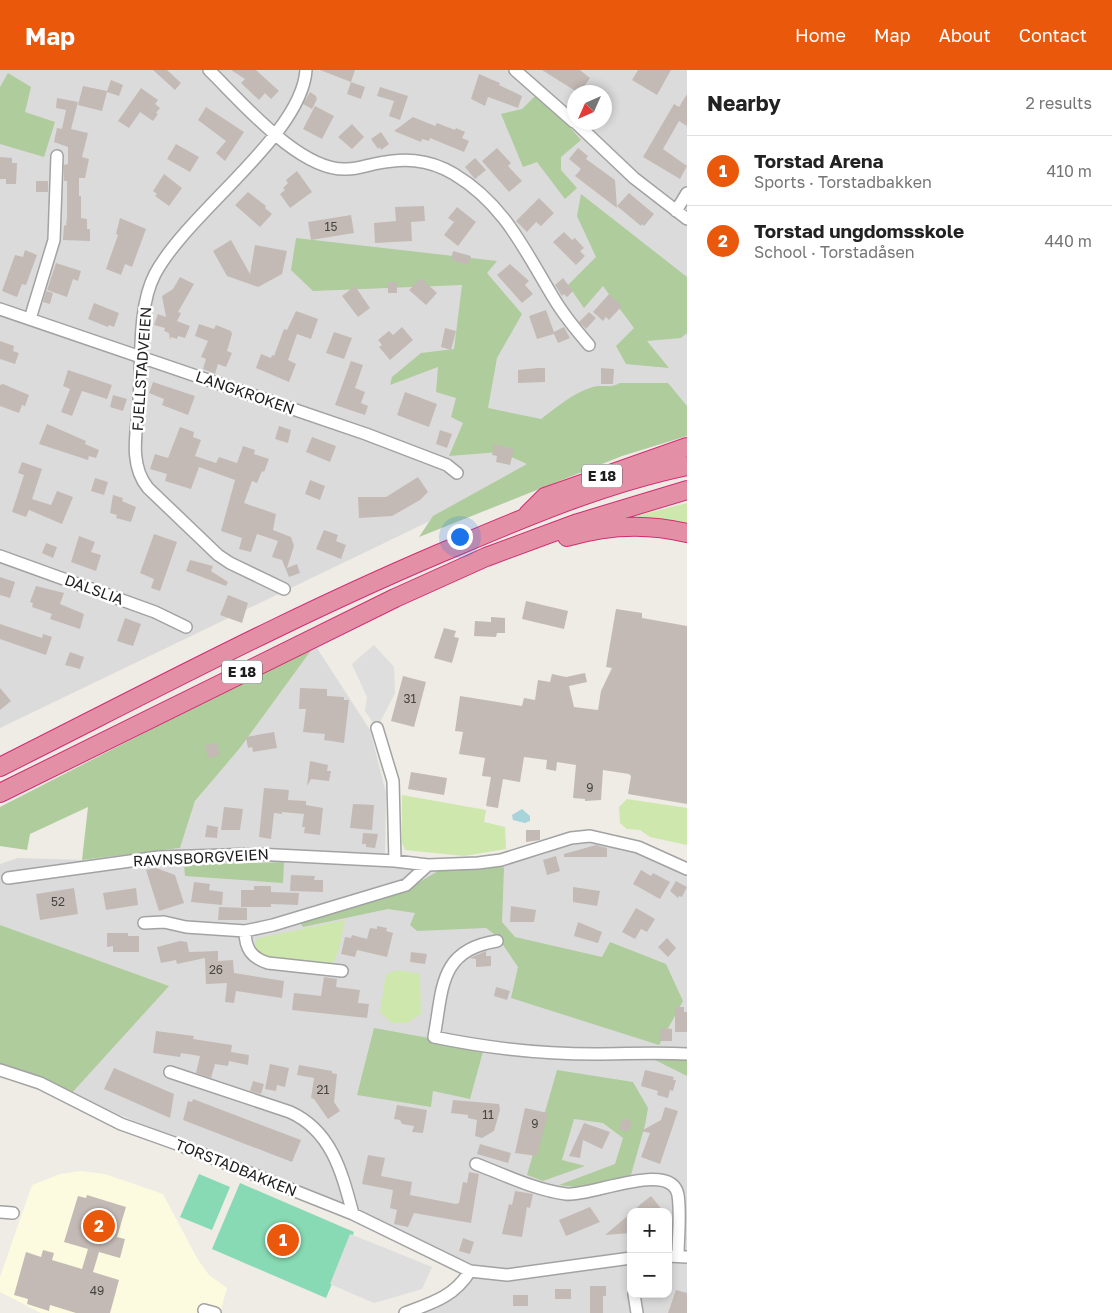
<!DOCTYPE html>
<html lang="en">
<head>
<meta charset="utf-8">
<style>
  :root { --surface:#fff; --page:#f2f2f2; --text:#222; --muted:#767676; --line:#e0e0e0; --accent:#ea580c }
  body { margin:0; font-family:"Golos Text",sans-serif; background:var(--page); color:var(--text) }
  .controls { position:absolute; right:15px; bottom:15px; display:grid; overflow:hidden; border-radius:10px; box-shadow:0 2px 8px #0003 }
  .controls button { width:45px; height:45px; display:grid; place-items:center; padding:0; border:0; border-bottom:1px solid var(--line); background:var(--surface); color:var(--text); font:25px sans-serif }
  .compass { position:absolute; left:567px; top:15px; width:45px; height:45px; border-radius:50%; background:var(--surface); box-shadow:0 2px 8px #0003; rotate:225deg }
  .you { position:absolute; left:459px; top:466px; width:18px; height:18px; margin:-12px; border:4px solid #fff; border-radius:50%; background:#1a73e8; box-shadow:0 0 0 8px #1a73e833 }
  .badge { display:grid; place-items:center; width:32px; height:32px; border-radius:50%; background:var(--accent); color:#fff; font-size:16px; font-weight:700 }
  .pin { position:absolute; translate:-50% -50%; border:2px solid #fff; box-shadow:0 1px 5px #0006 }
  .list { margin:0; padding:0; list-style:none }
  h2 { display:flex; justify-content:space-between; align-items:center; height:65px; margin:0; padding:0 20px; font-size:21px }
  h2 small { font-size:16px; font-weight:400; color:var(--muted) }
  .list li { display:grid; grid-template-columns:32px 1fr auto; gap:15px; align-items:center; box-sizing:border-box; height:70px; padding:0 20px; border-top:1px solid var(--line) }
  .list b { display:block; font-size:19px; white-space:nowrap }
  .list p { margin:0; font-size:16px; white-space:nowrap; color:var(--muted) }
  .list em { font-size:16px; font-style:normal; color:var(--muted) }
  .map { position:relative; flex:none; width:687px; height:1243px; overflow:hidden }
  header { display:flex; align-items:center; gap:30px; box-sizing:border-box; height:70px; padding:0 25px; background:var(--accent); color:#fff }
  header strong { font-size:24px }
  nav { display:flex; gap:28px; margin-inline-start:auto; font-size:18px }
  main { display:flex }
  aside { flex:1; background:var(--surface) }
  .map>svg:first-child { display:block }
  .residential { fill:#dcdbdb; fill-rule:evenodd }
  .education { fill:#fdfbdf }
  .grass { fill:#cee7ad }
  .forest { fill:#aecc9c }
  .pitch { fill:#87dab3 }
  .parking { fill:#dedede }
  .water { fill:#a7d3da }
  .building { fill:#c3bab5 }
  .lines { fill:none; stroke-linecap:round; stroke-linejoin:round }
  .minor-casing { stroke:#a2a2a2; stroke-width:14 }
  .highway-casing { stroke:#d22c72; stroke-width:20 }
  .minor { stroke:#fff; stroke-width:11 }
  .highway { stroke:#e390a6; stroke-width:18 }
  .labels { text-anchor:middle; stroke-width:5; stroke-linejoin:round; paint-order:stroke }
  .number-label { font-size:12px; fill:#474544 }
  .shield { fill:#fff; stroke:#626262; stroke-width:1 }
  .shield-label { font-size:14px; font-weight:bold; fill:#1e1e1e }
  .street-label { font-size:15px; fill:#1e1e1e; stroke:#fff }
</style>
</head>
<body>
<header>
<strong>Map</strong>
<nav><a>Home</a><a>Map</a><a>About</a><a>Contact</a></nav>
</header>
<main>
<div class="map">
<svg width="687" height="1243" viewBox="0 0 687 1243">
  <rect width="100%" height="100%" fill="#efebe5"/>
  <path class="residential" d="M0,0H687V360L463,435L0,658ZM574,22H604V52H574Z
    M315,575L370,660L386,723L385,787L500,797L542,785L568,775L601,772L644,784L687,804V1243H406L484,1201L71,1024L168,916L0,855V794L18,788L82,790L180,778L195,731L240,678ZM631,1142H668V1224H631Z"/>
  <path class="education" d="M81,1101L105,1104L163,1124L197,1188L209,1205L227,1218L220,1243H41L0,1222V1207L32,1115L60,1104Z"/>
  <path class="grass" d="M687,433V455L633,448L636,446Z
    M402,725L486,740L484,752L505,757L506,779L464,786L405,780L402,773Z
    M627,729L687,738V775L650,767L640,760L627,759L620,753L619,737Z
    M345,850L339,879L332,896L263,886L255,879V871L259,868Z
    M398,900L420,904L421,944L407,953H392L380,942L386,904Z"/>
  <path class="forest" d="M8,3L31,17L25,42L55,52L44,87L0,74V17Z
    M536,25L557,42L581,70L561,87V100L577,118L565,129L537,92L523,97L501,44L522,39Z
    M581,124L687,207V263L681,268L647,271L669,298L626,294L616,276L634,258L603,216L584,238L568,215L596,187L577,146Z
    M296,168L497,191L487,203L522,244L497,288L488,338L541,349C557,337 573,323 593,317C603,314 610,319 620,313H668L687,336V366L622,386L419,467L433,446L527,394L500,382L449,386L463,353L451,347L456,328L436,322L438,297L390,315L392,307L421,283L454,279L462,215L313,221L291,200Z
    M315,575L240,678L195,731L180,778L82,790L88,737L30,764L27,780L0,776V737Z
    M284,792L283,813L185,806L184,795Z
    M501,796L504,798L502,852L515,867L602,887L610,872L666,894L683,931L659,975L511,928L518,897L497,866L486,858L417,861L410,855L415,843L388,839L303,857L300,852L408,819L438,801Z
    M0,855L169,916L71,1024L0,996Z
    M374,958L484,978L470,1029L433,1021L431,1037L357,1025Z
    M651,988L687,989V1006Z
    M557,1000L633,1012L648,1038L645,1055L631,1105L584,1118L559,1115L615,1094L623,1068L603,1053L574,1049L562,1090L585,1096L543,1111L527,1105Z"/>
  <path class="pitch" d="M199,1104L230,1117L212,1160L180,1147Z
    M240,1113L354,1162L326,1228L212,1179Z"/>
  <path class="parking" d="M374,575L394,597L395,623L377,658L365,641L367,627L352,594Z
    M350,1164L432,1197L422,1219L374,1233L330,1214Z"/>
  <path class="water" d="M522,739L530,746V751L525,753L513,750L512,745Z"/>
  <path class="building" d="M153,0H167L181,13L175,20Z
    M231,0H256L279,21L271,29L265,23L259,30L241,13L245,9Z
    M320,0H355L351,12L365,17L361,29L347,24L351,12Z
    M542,0H580L590,8L580,22H577Z
    M638,0H671L657,25L632,10Z
    M479,4L500,13L499,15L522,26L518,38L488,27L485,36L471,29Z
    M111,10L123,15L119,26L107,22L102,41L78,35L83,16L107,21Z
    M380,17L408,26L400,50L389,46L394,31L377,26Z
    M141,18L158,30L155,34L160,38L156,43L158,44L153,51L140,42L129,58L118,51Z
    M310,22L316,26L317,29L312,39L303,34Z
    M687,24V56L679,51L663,79L687,96L680,109L643,87L674,34L679,37Z
    M57,28L78,32L71,59L88,63L82,87L89,89L85,108H79V126H81V148L87,149V159H90V171L63,170L64,155L66,156L67,148V111H64V95L68,94V77L54,72L57,58L62,59L66,40L56,38Z
    M315,36L334,46L322,69L303,59Z
    M206,37L244,62L225,91L216,83L226,71L198,50Z
    M413,47L435,56L437,53L455,60L456,58L465,62L462,68L469,71L464,82L430,68L429,71L422,69L421,72L394,61Z
    M352,54L364,67L352,79L338,67Z
    M381,62L389,74L381,80L380,77L378,79L371,69Z
    M176,74L199,87L190,102L167,89Z
    M497,78L511,93L508,96L522,111L509,122L482,91Z
    M578,78L588,86L586,89L615,110L617,138L575,106L581,99L569,89Z
    M0,87L12,88V93H17L16,114H6V109H0Z
    M475,88L486,100L475,109L465,97Z
    M297,101L312,122L290,138L280,124L285,120L283,118L288,113L286,110Z
    M164,104L182,118L169,136L155,126L157,124L153,121Z
    M36,111H48V122H36Z
    M248,122L266,136L265,138L272,144L260,157L235,135Z
    M629,123L654,144L644,156L642,154L641,156L617,136Z
    M539,128L554,143L541,156L536,152L527,162L516,151Z
    M424,136L425,151L411,152L412,171L375,173L374,153L396,151L395,137Z
    M457,137L476,152L458,176L444,165L454,152L448,148Z
    M351,145L354,163L311,170L308,152Z
    M120,148L146,159L132,197L125,194L121,205L106,199L118,165L116,164Z
    M564,162L572,170L575,168L584,178L580,181L585,186L576,195L553,172Z
    M231,170L250,204L255,175L287,181L282,204L258,217L227,206L213,181Z
    M25,180L37,185L26,215L22,214L17,227L2,221L15,185L23,187Z
    M453,181L471,186L468,195L451,190Z
    M56,193L81,201L78,211L73,209L67,227L47,220Z
    M510,194L529,211L525,215L533,224L522,233L497,205Z
    M180,207L194,214L178,242L181,243L177,251L190,256L185,268L178,266L177,269L171,267L170,270L169,263L164,261L165,258L154,255L158,244L166,247L162,226L173,219Z
    M421,208L437,223L426,235L409,220Z
    M563,208L573,221L567,227L564,224L562,226L555,215Z
    M388,212H397V223H388Z
    M355,216L370,238L358,247L342,226Z
    M46,221L53,223L50,234L43,232Z
    M609,224L622,236L609,250L606,247L603,251L593,242Z
    M94,233L119,243L114,257L109,255L108,257L88,249Z
    M546,240L554,262L564,257L570,268L558,273L554,264L537,269L529,246Z
    M296,241L318,249L311,269L297,264L288,290L296,294L289,312L256,298L261,284L271,288L272,285L274,286L284,259L287,260Z
    M589,242L596,248L586,259L579,252Z
    M199,254L214,259L216,255L231,261L232,264L227,281L232,283L226,297L218,294L215,304L203,299L206,289L201,287L208,271L195,266Z
    M402,257L413,270L390,290L379,277L382,275L378,270L389,261L393,265Z
    M445,258L456,261L451,280L441,277Z
    M334,262L352,268L344,289L326,283Z
    M0,271L14,276L13,281L19,283L15,294L0,289Z
    M351,291L363,295L355,318L365,322L361,333L368,336L365,345L335,335Z
    M538,298H545V312L518,313V300Z
    M601,298L614,299L613,314H601Z
    M68,300L112,315L107,329L82,321L72,346L61,342L70,319L63,316Z
    M153,312L195,326L188,345L162,335L164,329L149,323Z
    M3,314L29,325L25,336L22,335L19,343L0,336V315Z
    M405,322L437,334L429,357L397,345Z
    M113,325L127,329L123,341L110,337Z
    M47,354L86,371L85,374L99,380L96,388L89,386L88,390L39,374Z
    M279,356L291,360L288,373L275,369Z
    M180,357L194,362L193,367L201,370L195,386L216,393L219,387L237,393L243,376L255,380L254,384L269,389L264,402L262,401L257,413L252,411L244,433L276,444L273,460L291,467L294,476L287,498L297,494L300,503L289,507L282,490L272,487L278,471L257,464L251,482L239,479L242,468L221,461L235,410L199,397L191,419L165,411L167,404L150,399L155,384L168,388Z
    M440,360L452,364L447,378L436,374Z
    M312,367L336,376L330,392L306,382Z
    M494,374L514,379L510,395L496,392L497,386L492,385Z
    M22,392L42,399L32,429L51,435L57,421L73,427L62,454L29,440L26,447L12,442L24,405L18,403Z
    M418,407L428,422L420,430L392,446L359,448L358,427H386Z
    M95,408L108,412L104,425L91,421Z
    M310,410L325,416L320,430L305,424Z
    M113,425L123,428L122,431L136,437L131,452L116,448L117,445L110,443Z
    M324,460L338,465L336,471L346,475L341,489L316,479Z
    M154,464L177,472L160,521L151,518L154,509L140,503Z
    M79,466L95,472L91,482L101,485L96,501L71,492Z
    M46,473L57,477L53,488L42,483Z
    M190,490L213,496L211,501L228,512L226,516L186,501Z
    M0,507L15,512L10,528L0,525Z
    M36,516L64,523L60,534L84,544L80,559L50,549L52,544L32,537L33,533L30,532Z
    M228,525L248,533L242,553L220,545Z
    M526,531L568,541L564,559L522,549Z
    M616,539L642,543V548L687,556V734L628,724L631,706L629,704L603,700L601,730L585,731V729L573,728L576,695L557,692L556,701L546,699L547,690L524,687L520,712L503,709L498,738L486,736L491,707L482,706L485,688L459,684L463,662L455,661L460,626L522,636L524,628L535,630L538,610L550,612L552,604L566,607L585,603L587,612L569,616L574,637L598,640L601,621L612,598L606,597Z
    M491,547L505,548V563H497L496,567L474,566L475,551L491,552Z
    M125,548L141,554L133,576L117,571Z
    M0,554L42,568L43,564L52,567L46,585L0,569Z
    M444,558L456,561L454,567L459,568L452,593L434,588Z
    M70,582L84,587L80,599L65,595Z
    M403,606L426,612L414,657L391,651Z
    M0,618L11,631L0,640Z
    M300,618L327,619V626L344,627V630H349L344,673L324,670L325,664L303,662L306,639H299Z
    M274,662L277,678L253,682L252,677L248,678L246,667Z
    M217,673L220,685L208,688L205,675Z
    M310,691L328,695L327,701H331L329,711L311,709L307,716Z
    M411,702L447,708L444,725L408,719Z
    M264,718L289,720L288,730L306,731V735L323,738L320,765L304,763L305,757H302L304,744L282,742V744L274,743L271,769L259,767Z
    M353,734L374,735L372,760L350,758Z
    M224,737L243,739L240,760H221Z
    M207,755L218,757L217,768L205,767Z
    M526,760H540V770L526,772Z
    M363,763L378,764L375,778L366,777V774H362Z
    M596,775L607,778V787H564V784Z
    M556,786L560,801L547,805L543,790Z
    M156,798L175,805L184,833L159,841L146,800Z
    M641,800L651,806L653,803L670,812L660,829L633,814Z
    M291,805L315,806L314,810H323V822L290,821Z
    M676,811L687,817L682,827L679,826L678,828L670,821Z
    M194,812L210,814L209,820L223,822L222,835L191,832Z
    M254,816H271V822L299,823L298,835L271,834V837H241V820H254Z
    M573,817L600,821L597,836L573,832Z
    M74,818L78,844L40,850L36,824Z
    M136,818L138,835L106,840L103,823Z
    M511,836L536,840L534,852H510Z
    M219,837L247,838V850H218Z
    M636,838L655,849L647,862L641,859L635,869L622,862Z
    M578,852L602,862L598,873L574,866Z
    M377,856L387,858L386,861L393,863L387,887L357,880L355,887L341,884L345,867L351,868L352,865L367,869L370,858L377,859Z
    M107,863H128V866H139V882H113V876L107,877Z
    M667,868L676,878L668,887L658,877Z
    M180,871L187,872L189,882L218,881V891L233,890L234,903L284,911L282,928L236,921L234,933L225,932L227,913L206,914L205,888L177,894L176,890L161,893L157,877Z
    M486,881V886H491V896L476,897V889L470,888Z
    M411,882L427,884L425,894L410,892Z
    M324,907L337,909L336,917L360,920L358,933L369,934L367,948L292,940L294,923L321,926Z
    M496,917L510,921L507,930L494,926Z
    M675,937H684V942H687V962H675Z
    M661,958L672,959V971H660Z
    M156,961L194,966L193,969L232,975L231,982L249,985L248,995L229,991L228,996L215,994L211,1008L196,1003L200,986L181,983L180,987L153,983Z
    M270,994L289,998L285,1017L277,1015L276,1021L265,1019Z
    M299,995L332,1001V1003L337,1004L334,1032L340,1041L328,1049L314,1029L311,1028L314,1008L297,1005Z
    M114,998L174,1024L170,1048L104,1019Z
    M645,1000L674,1007L673,1010H676L673,1021L670,1020L668,1028L657,1025L658,1021L641,1016Z
    M253,1011L264,1014L261,1024L250,1021Z
    M193,1029L301,1070L292,1092L183,1050L188,1031L192,1032Z
    M453,1030L499,1034L500,1040L494,1061L482,1068L475,1066L477,1050L468,1048V1045L451,1043Z
    M397,1035L427,1040L423,1063L412,1062L414,1056L402,1054L400,1050L394,1049Z
    M665,1037L678,1041L660,1094L641,1087L650,1063L641,1061L661,1050Z
    M525,1038L548,1043L537,1086L515,1083Z
    M623,1048L632,1052L628,1062L619,1059Z
    M584,1053L610,1062L602,1079L583,1070L580,1088L569,1086Z
    M480,1074L511,1083L508,1093L477,1084Z
    M368,1085L385,1088L381,1106L412,1112L410,1125L456,1134L459,1133L463,1112L467,1113L469,1102L479,1104L471,1153L414,1143L408,1157L394,1154L397,1140L390,1138L393,1120L362,1114Z
    M515,1121L533,1124L530,1138L527,1137L522,1167L502,1164L509,1134L512,1135Z
    M87,1125L126,1137L117,1167L125,1169L120,1188L99,1182L93,1202L119,1210L110,1243H76L50,1235L49,1241L27,1234L28,1229L14,1225L26,1182L41,1187L43,1180L54,1183L52,1190L82,1199L88,1179L64,1172L78,1126L86,1128Z
    M651,1126L664,1142H632L642,1133Z
    M590,1137L600,1152L566,1166L559,1150Z
    M631,1143V1163L605,1165Z
    M463,1168L474,1172L470,1184L459,1181Z
    M590,1216H606V1226H603V1243H590Z
    M555,1219H571V1229H555Z
    M676,1220L687,1223V1243H668Z
    M513,1225H528V1236H513Z"/>
  <g class="lines">
    <g class="minor-casing">
      <path id="minor" d="M209,0C241,31 300,102 347,99C356,99 365,96 374,94C403,88 427,88 454,104C504,134 524,179 553,227C563,244 576,260 589,275
        M515,0L574,52
        M575,52L634,108L687,149
        M676,141L687,123
        M0,239L366,364L447,395L457,403
        M30,249L54,170L57,86
        M0,486L155,542L186,557
        M284,519L230,493L218,485L148,418C128,394 137,360 139,331C142,293 137,238 155,204C188,142 302,65 306,0
        M377,658L393,711L395,791
        M8,808L159,787L256,784L395,791L428,795L478,793L501,790L571,768L590,766L638,777L687,799
        M144,853L164,852L186,857L245,861L273,855L406,815L428,795
        M245,861C245,879 252,888 268,893L342,901
        M497,871C438,880 443,920 434,967C487,978 541,984 595,984C626,984 656,982 687,984
        M0,1000L40,1013L121,1054L177,1074L353,1144L470,1201L507,1205L631,1188
        M170,1002L290,1042C332,1061 342,1103 353,1144
        M476,1094C505,1105 535,1120 566,1124C590,1127 672,1089 678,1125C681,1145 678,1167 678,1186
        M0,1142L13,1143
        M668,1186L687,1187
        M634,1224L637,1243
        M204,1240L215,1243
        M405,1243C432,1233 454,1227 470,1201"/>
    </g>
    <g class="highway-casing">
      <path id="highway" d="M528,444L545,427L687,377
        M567,467C607,455 646,453 687,463
        M0,697C153,620 305,539 462,474C535,443 610,412 687,396
        M0,723L395,528L486,487L578,453L687,420"/>
    </g>
    <use href="#minor" class="minor"/>
    <use href="#highway" class="highway"/>
  </g>
  <g class="labels">
    <g class="number-label">
      <text x="331" y="161">15</text>
      <text x="410" y="633">31</text>
      <text x="590" y="722">9</text>
      <text x="58" y="836">52</text>
      <text x="216" y="904">26</text>
      <text x="323" y="1024">21</text>
      <text x="488" y="1049">11</text>
      <text x="535" y="1058">9</text>
      <text x="97" y="1225">49</text>
    </g>
    <g class="shield">
      <rect x="582" y="394.5" width="40" height="23" rx="4"/>
      <rect x="222" y="590.5" width="40" height="23" rx="4"/>
    </g>
    <g class="shield-label">
      <text x="602" y="411">E 18</text>
      <text x="242" y="607">E 18</text>
    </g>
    <g class="street-label">
      <text transform="translate(142 299) rotate(-86)" y="5">FJELLSTADVEIEN</text>
      <text transform="translate(245 323) rotate(19)" y="5">LANGKROKEN</text>
      <text transform="translate(94 520) rotate(20)" y="5">DALSLIA</text>
      <text transform="translate(201 788) rotate(-3)" y="5">RAVNSBORGVEIEN</text>
      <text transform="translate(236 1098) rotate(22)" y="5">TORSTADBAKKEN</text>
    </g>
  </g>
</svg>
<div class="controls">
<button>+</button>
<button>−</button>
</div>
<svg class="compass" viewBox="-18 -18 36 36"><path d="M0-13l5 13h-10z" fill="#e53935"/><path d="M0 13l5-13h-10z" fill="#767676"/></svg>
<div class="you"></div>
<div class="pin badge" style="left:283px;top:1170px">1</div>
<div class="pin badge" style="left:99px;top:1156px">2</div>
</div>
<aside>
<h2>Nearby<small>2 results</small></h2>
<ul class="list">
<li><span class="badge">1</span><div><b>Torstad Arena</b><p>Sports · Torstadbakken</p></div><em>410 m</em></li>
<li><span class="badge">2</span><div><b>Torstad ungdomsskole</b><p>School · Torstadåsen</p></div><em>440 m</em></li>
</ul>
</aside>
</main>
</body>
</html>
